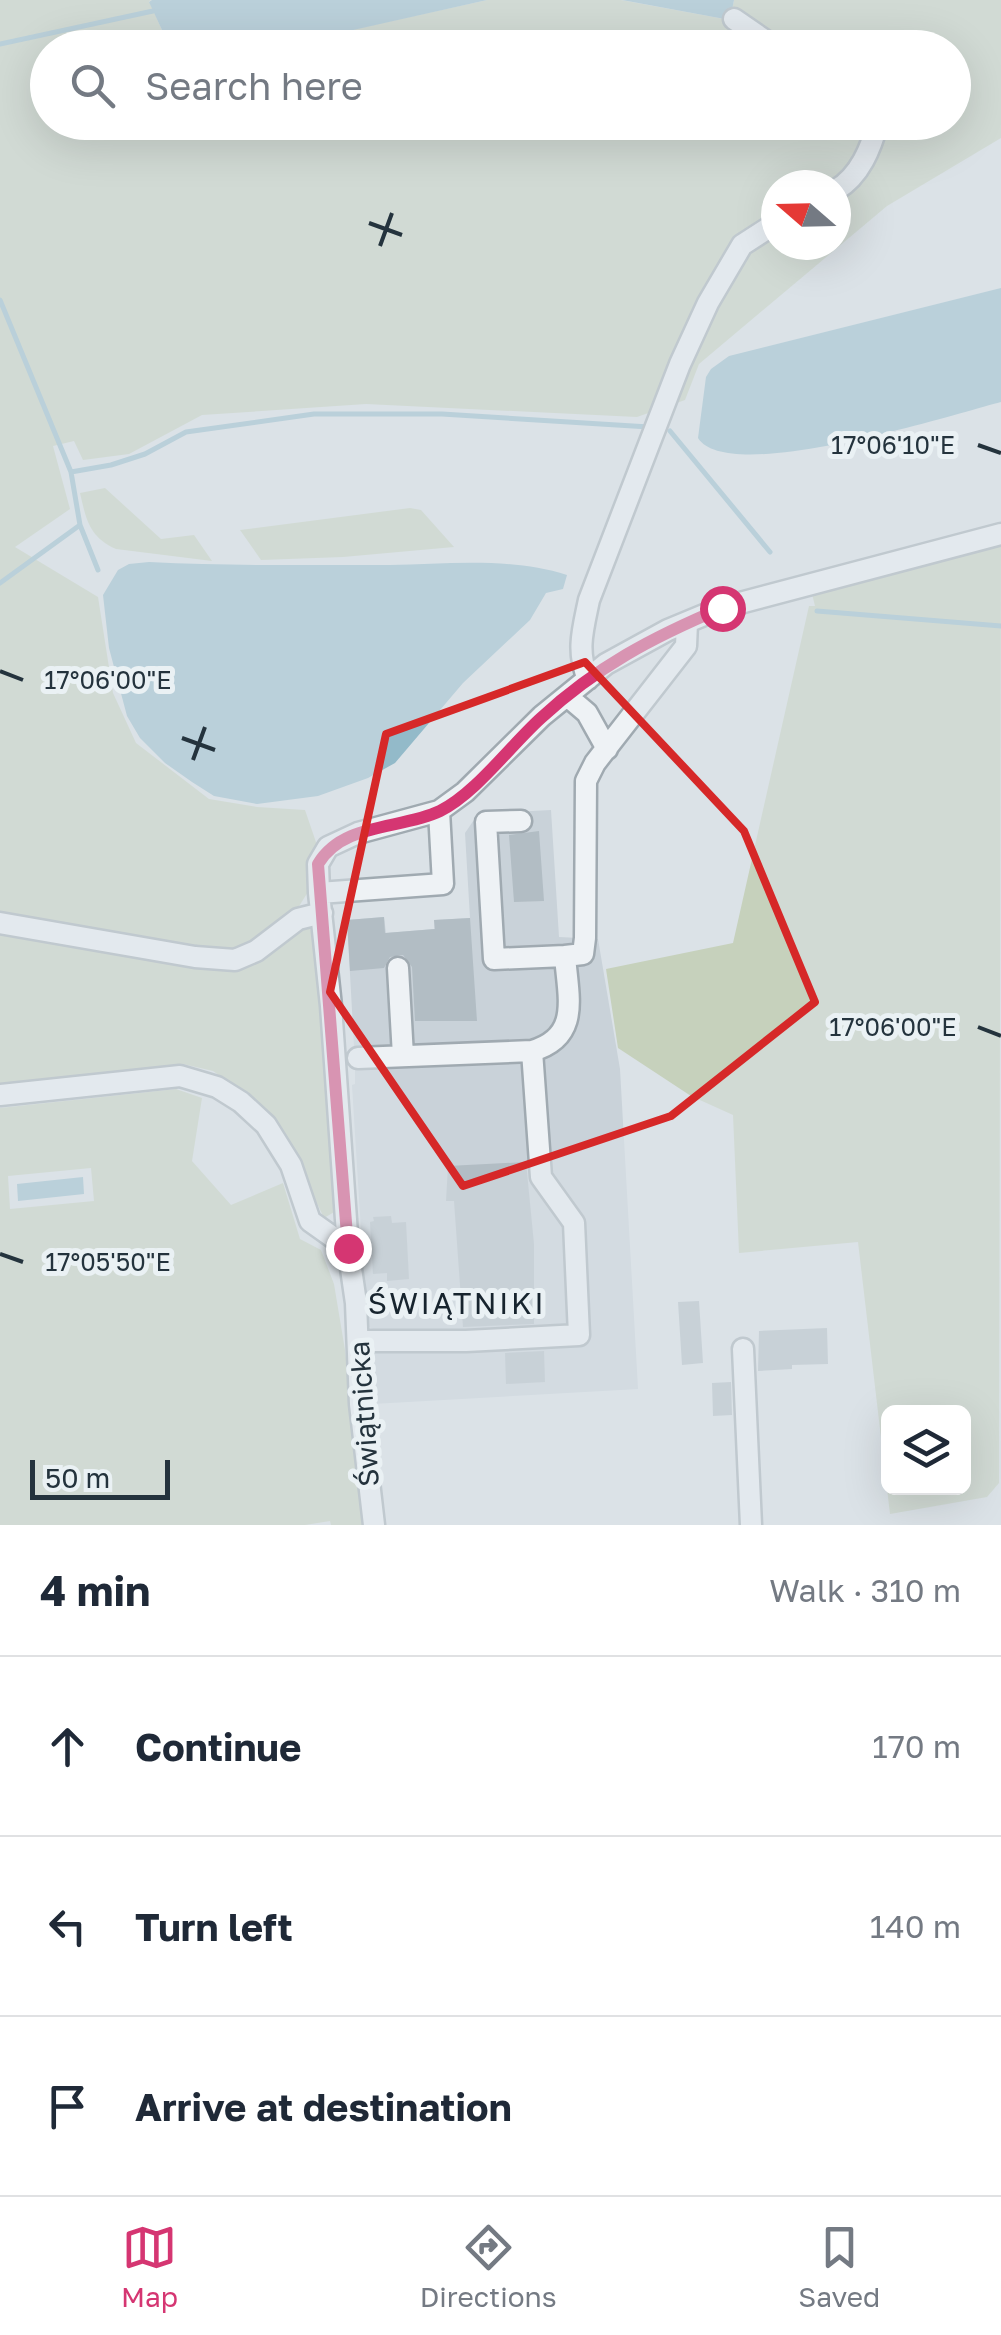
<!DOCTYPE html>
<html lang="en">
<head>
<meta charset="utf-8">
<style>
  :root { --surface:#fff; --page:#f2f2f3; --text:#1f2937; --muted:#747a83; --line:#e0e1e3; --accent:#d53672 }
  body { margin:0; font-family:"Golos Text",sans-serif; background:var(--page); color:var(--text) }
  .controls { position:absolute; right:30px; bottom:30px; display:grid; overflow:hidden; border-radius:15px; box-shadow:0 10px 40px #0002 }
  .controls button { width:90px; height:90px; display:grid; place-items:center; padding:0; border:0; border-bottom:2px solid var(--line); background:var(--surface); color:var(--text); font:50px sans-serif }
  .compass { position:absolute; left:761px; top:170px; width:90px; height:90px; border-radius:50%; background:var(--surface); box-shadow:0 10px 40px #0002; rotate:290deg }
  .scale { position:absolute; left:30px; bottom:25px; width:140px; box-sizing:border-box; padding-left:10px; border:5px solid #24333d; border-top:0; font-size:28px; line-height:35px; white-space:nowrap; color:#24333d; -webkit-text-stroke:8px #eaf1f4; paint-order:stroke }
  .stop { position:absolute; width:30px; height:30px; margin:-22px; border:8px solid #d53672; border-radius:50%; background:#fff }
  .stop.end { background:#d53672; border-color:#fff; box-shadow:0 2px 10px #0008 }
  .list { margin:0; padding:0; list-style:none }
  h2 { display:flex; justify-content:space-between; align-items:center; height:130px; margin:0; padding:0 40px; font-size:42px }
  h2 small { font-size:32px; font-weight:400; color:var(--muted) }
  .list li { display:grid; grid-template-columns:65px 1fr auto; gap:30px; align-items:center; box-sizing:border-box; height:180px; padding:0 40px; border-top:2px solid var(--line) }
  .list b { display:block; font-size:38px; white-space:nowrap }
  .list em { font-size:32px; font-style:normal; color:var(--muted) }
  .icon { flex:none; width:55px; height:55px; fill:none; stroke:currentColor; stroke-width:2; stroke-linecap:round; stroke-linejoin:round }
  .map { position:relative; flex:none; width:1001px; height:1525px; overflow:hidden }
  .search { position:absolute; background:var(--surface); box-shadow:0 10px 40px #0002; left:30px; right:30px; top:30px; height:110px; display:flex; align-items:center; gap:25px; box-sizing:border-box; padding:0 35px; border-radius:55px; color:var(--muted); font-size:38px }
  .sheet { height:670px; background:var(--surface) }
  nav { display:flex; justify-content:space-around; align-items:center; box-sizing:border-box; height:140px; border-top:2px solid var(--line); background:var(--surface); font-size:28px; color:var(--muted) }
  nav a { display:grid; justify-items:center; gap:5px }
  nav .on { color:var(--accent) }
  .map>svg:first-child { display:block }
  .built { fill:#c9d2d9 }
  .green { fill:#c6d1bc; fill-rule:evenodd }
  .water { fill:#93bac9 }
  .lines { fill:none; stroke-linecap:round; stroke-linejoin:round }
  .stream { stroke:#93bac9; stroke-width:5 }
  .building { fill:#b2bdc4 }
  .minor-casing { stroke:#a0aab1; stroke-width:25 }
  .minor { stroke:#eef2f5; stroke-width:20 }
  .route { stroke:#d53672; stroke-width:12 }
  .marked { fill:none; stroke:#d62828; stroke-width:8; stroke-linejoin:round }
  .ticks { fill:none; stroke:#24333d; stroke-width:4 }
  .labels { text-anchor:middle; stroke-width:10; stroke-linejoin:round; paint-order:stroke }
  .street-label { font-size:28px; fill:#24333d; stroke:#eaf1f4 }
  .neighbourhood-label { font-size:30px; letter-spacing:2.5px; fill:#17242e; stroke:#eaf1f4 }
  .ticks-label { font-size:25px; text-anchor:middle; fill:#24333d; stroke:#eaf1f4; stroke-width:10; stroke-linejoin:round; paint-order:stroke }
</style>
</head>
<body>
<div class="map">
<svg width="1001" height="1525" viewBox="0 0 1001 1525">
  <rect width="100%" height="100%" fill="#dbe2e7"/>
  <path class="built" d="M551,810L559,937L598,939L620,1069L638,1389L372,1404L368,1353L375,1349V1330L367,1326L352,1085L355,1084V1064L347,920L384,917L386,933L434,929V920L470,918L465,833L478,814Z"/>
  <path class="green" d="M0,0H152L149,1L162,30L184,47L48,48V122H954V48L273,47L487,0H621L730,20L734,0H1001V138L887,206L699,364L685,400L637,417L366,404L202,415L129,454L83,460L74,441L53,446L70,509L15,547L98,597L113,693L136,743L209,799L257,807L305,810L318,848L308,892L296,911L316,937L321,969L336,1211L324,1218L286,1138L255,1100L213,1071L183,1064L0,1084ZM776,185H836V245H776Z
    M105,488L161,539L194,535L212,561L116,549C89,537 86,519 80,493Z
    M410,508L421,510L454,547L343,557L261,560L240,530Z
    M1001,541L999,1483L987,1497L890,1514L858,1242L739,1253L733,1115L691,1096L618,1048L606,969L733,943L809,606H815L811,590ZM888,1412H964V1488H888Z
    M176,1089L202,1098L192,1161L231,1205L283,1183L300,1239L321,1250L334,1284L345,1350L366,1525H331L330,1521L305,1525H0V1108ZM91,1168L94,1201L10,1209L8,1176Z"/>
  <path class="water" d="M152,0H487L273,48L184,47L162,30L149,2Z
    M622,0H734L730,20Z
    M1001,288V402C951,415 728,486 698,438L706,377L711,369L729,356Z
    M149,562C229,566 310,565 390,565C449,564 510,557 567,575L563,589L546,593L530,620L463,683L395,763L368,778L318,796L257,804L214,796L192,782L165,763L140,738L127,716L109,648L103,595L118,570L129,564Z
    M83,1177L84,1194L18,1201L17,1184Z"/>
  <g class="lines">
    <path class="stream" d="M0,44L153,11
      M0,300L71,472L80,525L98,570
      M670,431L770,552
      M71,472L111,465L145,454L186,432L314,414H442L649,427
      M0,583L80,525
      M817,611L1001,626"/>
  </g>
  <path class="building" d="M539,831L544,901L514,902L509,835Z
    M384,917L385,933L435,929L434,920L470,918L477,1021H415L412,967L403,955L390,957L384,968L350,971L347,920Z
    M526,1162L534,1244V1324L463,1327L454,1201H446L448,1166Z
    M391,1216L392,1223L406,1222L409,1279L387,1281V1273L373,1274L370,1222L374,1221L373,1217Z
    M699,1301L703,1363L682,1365L678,1302Z
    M827,1328L828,1364L792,1365V1369L758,1371L759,1331Z
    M544,1351L545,1382L506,1384L505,1353Z
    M731,1382L732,1415L713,1416L712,1383Z"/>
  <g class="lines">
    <g class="minor-casing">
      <path id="minor" d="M734,19L776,48
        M836,190C860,176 871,148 878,122
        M588,679C576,651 583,629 589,600L680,364L708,303L742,245L776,223
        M567,696L587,713L607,749
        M319,893L443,884L439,811
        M0,923L195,957L235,960L256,951L298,919L322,913
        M565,956L583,954L585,938L586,781L595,763L686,646L687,623
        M398,968L403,1056
        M358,1058L532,1051
        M0,1095L180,1076L217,1087L241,1102L266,1125L291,1165L310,1221L348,1248L356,1303L360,1404L374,1525
        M348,1248L331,1006L319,893L318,864L328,847L358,833L439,811L465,792L542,716L606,664L668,630L721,608L1001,534
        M358,1341H466L579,1335L574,1223L541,1177L532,1051C581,1037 568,997 565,956L494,959L486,822L521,821
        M743,1349L751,1525"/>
    </g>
    <use href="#minor" class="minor"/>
  </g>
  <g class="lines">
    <path class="route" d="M348,1248L318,864C343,822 400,830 440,811C476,793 510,746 541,718C596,667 653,637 722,608"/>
  </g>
  <path d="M0 0H1001V1525H0ZM585,662L744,831L815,1002L671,1116L463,1186L330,992L386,734Z" fill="#dbe2e7" fill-opacity=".55" fill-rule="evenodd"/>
  <path class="marked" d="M585,662L744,831L815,1002L671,1116L463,1186L330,992L386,734Z"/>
  <path class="ticks" d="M369,223L402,235M380,246L392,213M978,445L1001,453M0,671L23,680M182,738L215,750M193,760L205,727M978,1027L1001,1036M0,1254L23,1262"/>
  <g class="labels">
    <g class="street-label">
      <text transform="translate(364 1414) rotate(-94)" y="10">Świątnicka</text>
    </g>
    <g class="neighbourhood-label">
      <text x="457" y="1314">ŚWIĄTNIKI</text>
    </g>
  </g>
  <g class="ticks-label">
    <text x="893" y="454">17°06'10"E</text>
    <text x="108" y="689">17°06'00"E</text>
    <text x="893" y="1036">17°06'00"E</text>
    <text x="108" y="1271">17°05'50"E</text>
  </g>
</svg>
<div class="controls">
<button><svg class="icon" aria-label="layers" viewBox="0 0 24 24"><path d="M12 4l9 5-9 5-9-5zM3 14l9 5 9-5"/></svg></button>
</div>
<svg class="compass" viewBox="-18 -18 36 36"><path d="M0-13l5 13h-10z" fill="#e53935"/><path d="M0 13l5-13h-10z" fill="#747a83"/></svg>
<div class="scale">50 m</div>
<div class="stop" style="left:722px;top:608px"></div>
<div class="stop end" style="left:348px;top:1248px"></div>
<div class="search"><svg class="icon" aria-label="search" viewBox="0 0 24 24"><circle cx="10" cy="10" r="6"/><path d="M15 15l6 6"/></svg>Search here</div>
</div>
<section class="sheet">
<h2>4 min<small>Walk · 310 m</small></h2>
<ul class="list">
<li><svg class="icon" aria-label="ahead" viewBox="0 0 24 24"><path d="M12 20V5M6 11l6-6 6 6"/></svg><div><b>Continue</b></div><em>170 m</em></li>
<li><svg class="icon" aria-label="left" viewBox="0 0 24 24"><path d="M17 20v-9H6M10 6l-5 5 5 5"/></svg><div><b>Turn left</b></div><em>140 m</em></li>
<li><svg class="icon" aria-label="arrive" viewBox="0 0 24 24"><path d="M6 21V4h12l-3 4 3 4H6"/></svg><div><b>Arrive at destination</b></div></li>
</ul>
</section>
<nav>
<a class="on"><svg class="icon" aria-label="map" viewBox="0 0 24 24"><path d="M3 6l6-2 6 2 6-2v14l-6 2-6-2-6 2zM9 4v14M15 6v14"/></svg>Map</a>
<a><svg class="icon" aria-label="directions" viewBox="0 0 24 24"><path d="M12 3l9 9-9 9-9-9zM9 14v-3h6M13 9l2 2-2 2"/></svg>Directions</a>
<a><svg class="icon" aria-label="saved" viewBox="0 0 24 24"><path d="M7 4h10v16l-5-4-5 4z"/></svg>Saved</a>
</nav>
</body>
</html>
